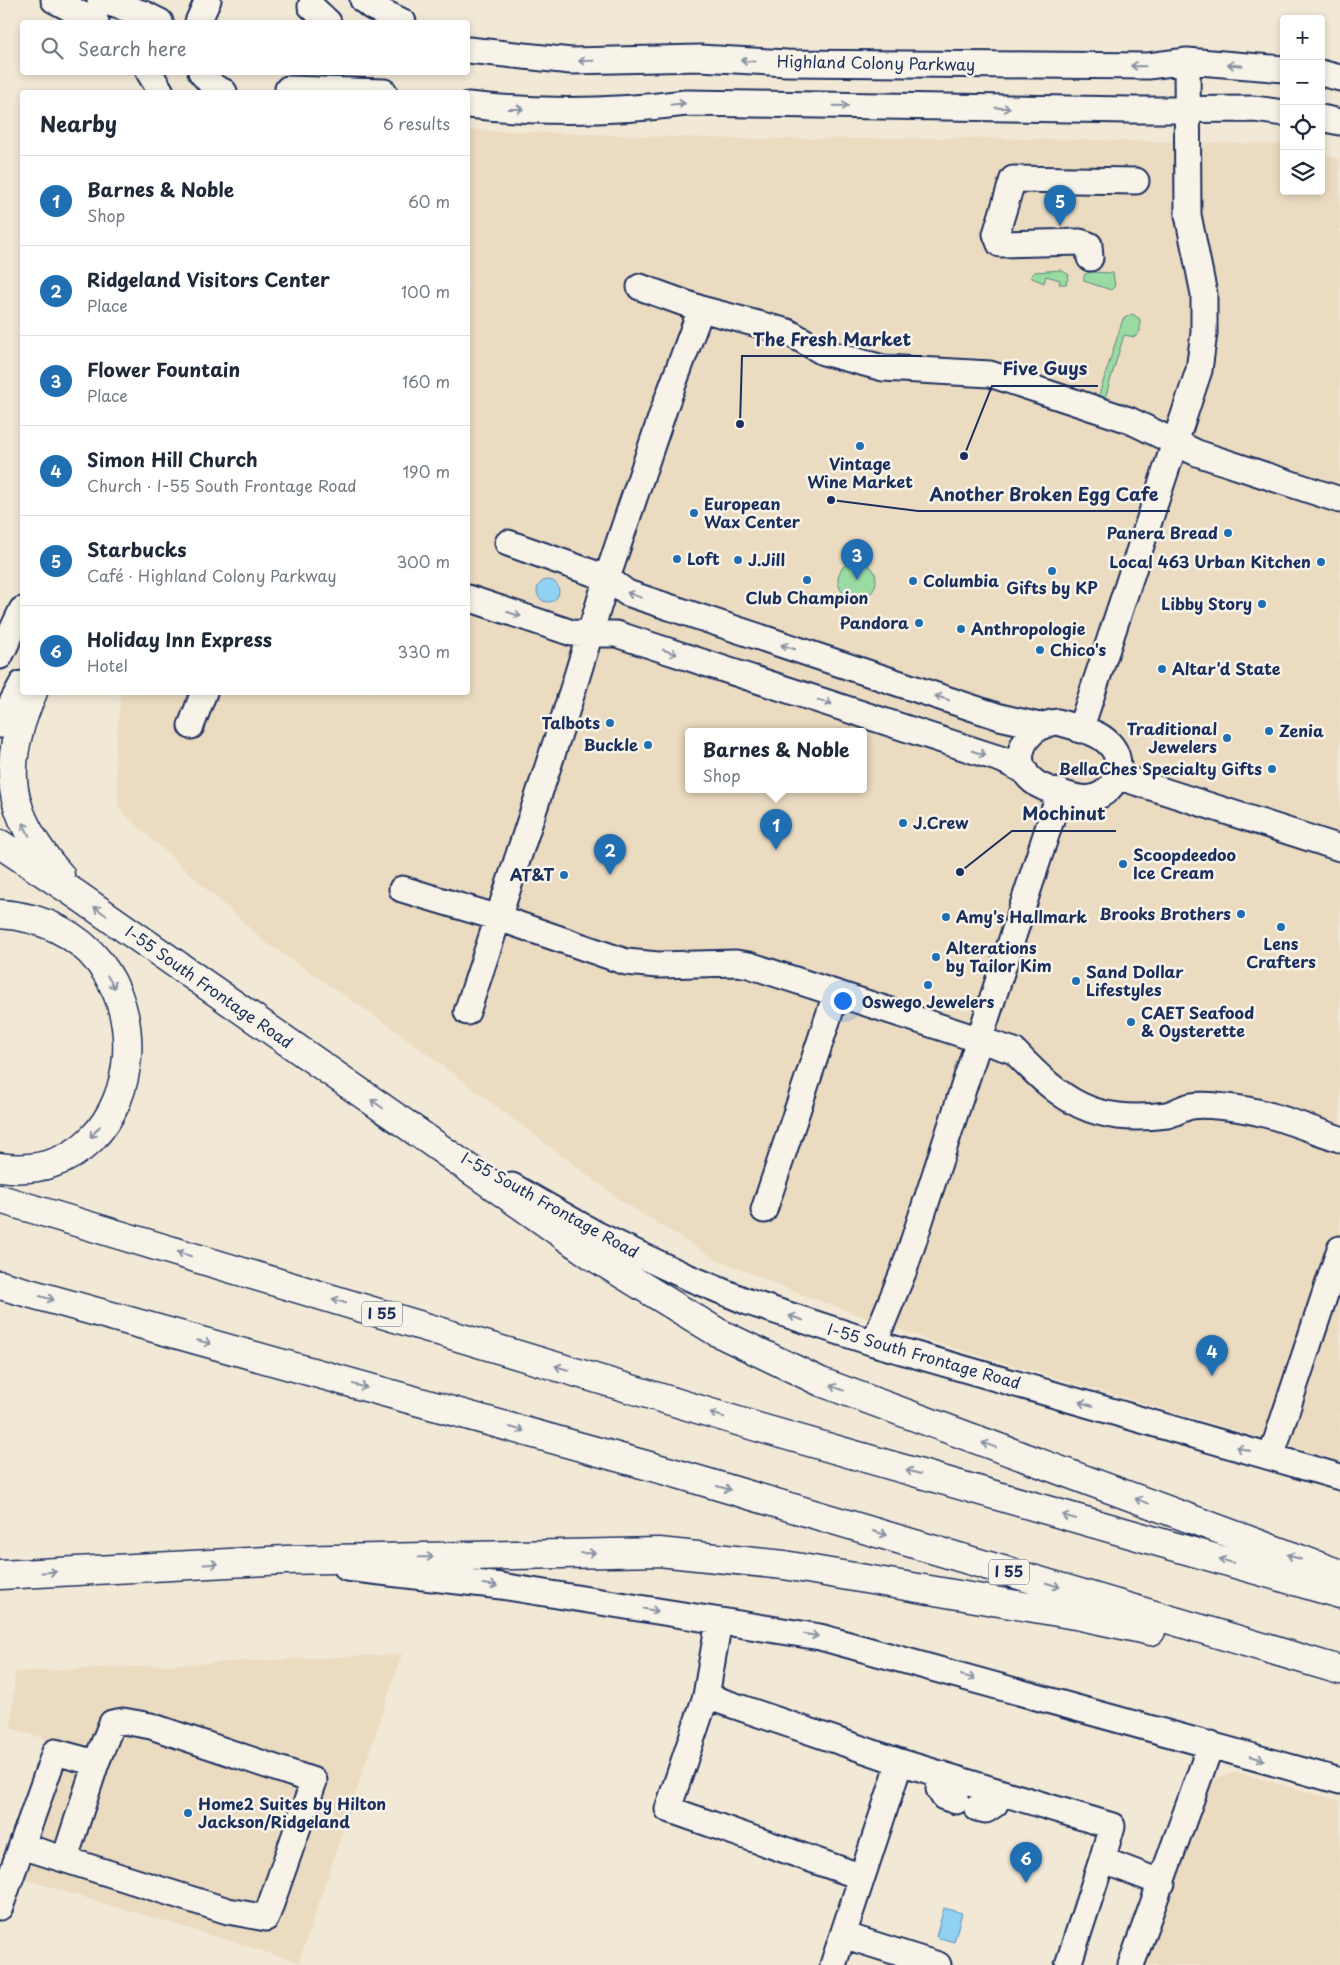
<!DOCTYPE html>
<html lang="en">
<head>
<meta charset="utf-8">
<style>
  :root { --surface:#fff; --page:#f2f2f3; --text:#1f2937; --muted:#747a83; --line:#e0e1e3; --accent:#1f6fb2 }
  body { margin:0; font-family:"Playpen Sans",sans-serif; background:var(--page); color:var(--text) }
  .controls { position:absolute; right:15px; top:15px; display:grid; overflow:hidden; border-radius:5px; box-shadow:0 2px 8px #0003 }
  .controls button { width:45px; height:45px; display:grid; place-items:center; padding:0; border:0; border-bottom:1px solid var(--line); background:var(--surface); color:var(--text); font:25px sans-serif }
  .you { position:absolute; left:842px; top:1000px; width:18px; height:18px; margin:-12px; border:4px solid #fff; border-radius:50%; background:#1a73e8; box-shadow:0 0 0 8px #1a73e833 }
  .badge { display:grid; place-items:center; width:32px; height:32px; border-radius:50%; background:var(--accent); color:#fff; font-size:16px; font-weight:700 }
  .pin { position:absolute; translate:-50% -41px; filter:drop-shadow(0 1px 2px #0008) }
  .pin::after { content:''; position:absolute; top:26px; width:18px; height:15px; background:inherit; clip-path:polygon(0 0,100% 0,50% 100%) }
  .popup { position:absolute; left:685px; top:728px; width:182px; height:65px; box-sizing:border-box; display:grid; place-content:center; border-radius:5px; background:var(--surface); filter:drop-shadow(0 1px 4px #0005); font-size:16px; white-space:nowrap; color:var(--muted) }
  .popup b { font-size:19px; color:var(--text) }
  .popup::after { content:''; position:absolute; left:50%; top:100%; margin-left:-10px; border:10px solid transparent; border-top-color:var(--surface) }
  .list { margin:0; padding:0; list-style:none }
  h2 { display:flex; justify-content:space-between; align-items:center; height:65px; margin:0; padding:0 20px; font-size:21px }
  h2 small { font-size:16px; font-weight:400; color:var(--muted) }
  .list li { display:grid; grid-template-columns:32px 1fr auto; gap:15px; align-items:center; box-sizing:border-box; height:90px; padding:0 20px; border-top:1px solid var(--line) }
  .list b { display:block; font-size:19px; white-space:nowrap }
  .list p { margin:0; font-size:16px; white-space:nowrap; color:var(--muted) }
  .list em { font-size:16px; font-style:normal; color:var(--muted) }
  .icon { flex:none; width:28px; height:28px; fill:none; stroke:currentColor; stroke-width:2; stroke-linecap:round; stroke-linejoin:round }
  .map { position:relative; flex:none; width:1340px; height:1965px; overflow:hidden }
  .search { position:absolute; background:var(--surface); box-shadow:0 2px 8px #0003; left:20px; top:20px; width:450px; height:55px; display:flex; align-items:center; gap:12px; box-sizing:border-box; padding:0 18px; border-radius:5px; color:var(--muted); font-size:19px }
  .panel { position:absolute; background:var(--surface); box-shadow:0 2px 8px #0003; left:20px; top:90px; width:450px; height:605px; border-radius:5px }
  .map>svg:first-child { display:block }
  .built { fill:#ebdbc1; fill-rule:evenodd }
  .green { fill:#9adba4; stroke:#5a8581 }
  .water { fill:#91d1f2; stroke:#6290b7 }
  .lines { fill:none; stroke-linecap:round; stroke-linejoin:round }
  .minor-casing { stroke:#1b2f5e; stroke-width:29 }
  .major-casing { stroke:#1b2f5e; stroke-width:31 }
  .highway-casing { stroke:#1b2f5e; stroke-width:31 }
  .minor { stroke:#f7f3e8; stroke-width:25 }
  .major { stroke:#f7f3e8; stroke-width:28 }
  .highway { stroke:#f7f3e8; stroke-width:28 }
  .oneway { stroke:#8991a3 }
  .poi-dot { fill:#1f6fb2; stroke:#f7f3e8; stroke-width:2 }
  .labels { text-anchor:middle; stroke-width:5; stroke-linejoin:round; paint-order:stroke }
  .shield { fill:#f7f3e8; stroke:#5d6a87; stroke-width:1 }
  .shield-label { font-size:15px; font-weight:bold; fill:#1b2f5e }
  .street-label { font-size:16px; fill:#1b2f5e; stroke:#f7f3e8 }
  .poi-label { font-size:16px; font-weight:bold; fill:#1b2f5e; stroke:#f7f3e8; text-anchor:start }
  .leader { fill:none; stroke:#1b2f5e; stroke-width:2 }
  .callout-dot { fill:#1b2f5e; stroke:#f7f3e8; stroke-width:2 }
  .callout-label { font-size:18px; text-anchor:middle; font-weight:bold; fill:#1b2f5e; stroke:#f7f3e8; stroke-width:5; stroke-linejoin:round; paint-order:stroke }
</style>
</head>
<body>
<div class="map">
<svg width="1340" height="1965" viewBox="0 0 1340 1965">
  <rect width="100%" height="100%" fill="#f2e8d6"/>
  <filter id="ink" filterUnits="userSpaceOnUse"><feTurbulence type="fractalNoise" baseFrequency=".02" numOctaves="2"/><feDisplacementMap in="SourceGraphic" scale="10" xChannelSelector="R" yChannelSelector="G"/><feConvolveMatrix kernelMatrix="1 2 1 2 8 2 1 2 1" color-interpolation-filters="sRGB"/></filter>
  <g filter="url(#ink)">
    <path class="built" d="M468,130L737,139L980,138L1284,144V191H1321V154L1340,159V1461L934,1342L798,1293L714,1258L623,1202L394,1029L265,942L119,809L115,754L121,693L468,692ZM688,731H864V789H688Z
      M402,1654L299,1962L20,1878L68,1746L11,1728L15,1672Z
      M1237,1772L1340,1801V1965H1141L1209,1784L1220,1776Z"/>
    <path class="green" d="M1061,270L1069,275L1066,284H1059L1060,280L1046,276L1044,283L1030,277L1035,272Z
      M1090,272L1113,273L1115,286L1111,290L1084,281V275Z
      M1132,314L1140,319V331L1135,337L1124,335L1105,398L1119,403L1120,406L1097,401L1123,319Z
      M838 580a19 19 0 1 1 38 0a19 19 0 1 1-38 0Z"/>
    <path class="water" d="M537 591a11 11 0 1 1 22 0a11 11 0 1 1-22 0Z
      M944,1908L962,1913L954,1942L936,1937Z"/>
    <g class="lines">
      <g class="minor-casing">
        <path id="minor" d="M54,0L96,22
          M100,0L144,14L160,22
          M363,0L372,7L403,22
          M311,6L328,22
          M198,22L208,0
          M468,50L571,61L700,58L787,63L1148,66L1187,61L1284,69
          M149,72L161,92
          M201,72L214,87L224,92
          M1321,73L1340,78
          M288,89L384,92
          M468,105C540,113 614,112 686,103L1130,110L1254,109L1284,113
          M1321,118L1340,122
          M1090,258L1089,245L1080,242L1000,244L996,234L1013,179L1136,181
          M640,287L701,309L788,332L823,352L883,368L990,374L1129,420L1197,453L1340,500
          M508,543L607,578L627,593L1000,717L1039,726
          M468,598L572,633L616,634L1003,760L1025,771
          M0,656L22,610
          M1058,722C1073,727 1093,730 1105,740C1128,757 1119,793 1091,798C1081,800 1071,796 1061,793C1051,790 1041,788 1033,781C1006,759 1027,724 1058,722Z
          M0,725L22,684
          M191,726L204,692
          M1080,730L1199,370L1204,333V294L1188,215L1187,61
          M1117,776L1340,848
          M402,889L499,918L626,962L658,965L736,963L749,965L1014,1051C1063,1102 1092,1124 1167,1115C1176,1113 1183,1107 1192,1106C1202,1104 1216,1106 1226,1107C1265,1110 1303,1127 1340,1139
          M467,1012L565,715L607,578L665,406L701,309
          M512,1186L596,1234L685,1276L748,1302L874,1343L1340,1477
          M764,1210L836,994
          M874,1343L904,1270L1060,792
          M1271,1457L1340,1249
          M347,1568L501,1586L820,1637L1340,1781
          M706,1696L719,1621
          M941,1774L939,1789L944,1797L956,1801
          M977,1808L986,1810L995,1804L999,1792
          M65,1858L96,1763
          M862,1877L668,1809L706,1696L900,1762
          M0,1907L55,1752L96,1763L112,1723L123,1721L151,1726L314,1781L266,1918L228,1911L22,1846
          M843,1935L938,1965
          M833,1965L900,1762L1112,1826L1102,1860L1162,1883
          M1068,1965L1102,1860
          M1131,1965L1211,1744"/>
      </g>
      <g class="major-casing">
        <path id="major" d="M33,692C0,767 6,813 60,875
          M0,844L77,895L417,1132"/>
      </g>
      <g class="highway-casing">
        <path id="highway" d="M0,914C183,927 156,1190 0,1167
          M417,1132L593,1256L717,1332L821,1382L1340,1574
          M0,1199L764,1429L1340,1594
          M0,1285L678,1474L1340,1670
          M0,1575L286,1560L659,1552L784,1565L1081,1616L1151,1631"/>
      </g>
      <use href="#minor" class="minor"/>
      <use href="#major" class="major"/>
      <use href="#highway" class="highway"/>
    </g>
    <defs><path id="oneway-shaft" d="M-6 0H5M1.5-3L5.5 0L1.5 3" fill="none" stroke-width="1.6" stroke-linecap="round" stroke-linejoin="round" transform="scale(1.25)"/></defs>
    <g class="oneway">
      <use href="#oneway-shaft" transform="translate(586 61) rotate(179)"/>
      <use href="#oneway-shaft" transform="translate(748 61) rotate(-177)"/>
      <use href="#oneway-shaft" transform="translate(1235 65) rotate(-175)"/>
      <use href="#oneway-shaft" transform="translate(1138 66) rotate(-179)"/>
      <use href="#oneway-shaft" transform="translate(678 104) rotate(-6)"/>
      <use href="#oneway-shaft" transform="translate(841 106) rotate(1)"/>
      <use href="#oneway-shaft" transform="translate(1003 108) rotate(1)"/>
      <use href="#oneway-shaft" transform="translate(516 109)"/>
      <use href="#oneway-shaft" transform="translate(634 595) rotate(-160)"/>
      <use href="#oneway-shaft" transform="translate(514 614) rotate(18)"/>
      <use href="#oneway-shaft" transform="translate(788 647) rotate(-162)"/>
      <use href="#oneway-shaft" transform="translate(670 652) rotate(18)"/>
      <use href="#oneway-shaft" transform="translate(942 698) rotate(-162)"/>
      <use href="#oneway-shaft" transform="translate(825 702) rotate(18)"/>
      <use href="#oneway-shaft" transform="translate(979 753) rotate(18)"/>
      <use href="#oneway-shaft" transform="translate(26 829) rotate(-116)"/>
      <use href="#oneway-shaft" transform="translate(100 911) rotate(-145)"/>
      <use href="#oneway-shaft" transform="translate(111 982) rotate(59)"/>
      <use href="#oneway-shaft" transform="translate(377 1104) rotate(-145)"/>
      <use href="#oneway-shaft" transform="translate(95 1132) rotate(130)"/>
      <use href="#oneway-shaft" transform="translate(184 1254) rotate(-163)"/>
      <use href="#oneway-shaft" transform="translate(47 1298) rotate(16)"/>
      <use href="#oneway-shaft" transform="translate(339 1301) rotate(-163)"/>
      <use href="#oneway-shaft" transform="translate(796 1318) rotate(-162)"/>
      <use href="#oneway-shaft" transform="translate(204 1342) rotate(16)"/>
      <use href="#oneway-shaft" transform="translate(562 1368) rotate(-163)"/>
      <use href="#oneway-shaft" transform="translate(360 1386) rotate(16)"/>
      <use href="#oneway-shaft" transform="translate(837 1388) rotate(-160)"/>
      <use href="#oneway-shaft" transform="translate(1086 1404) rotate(-164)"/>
      <use href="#oneway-shaft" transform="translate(717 1415) rotate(-163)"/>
      <use href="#oneway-shaft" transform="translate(517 1429) rotate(16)"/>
      <use href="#oneway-shaft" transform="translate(989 1445) rotate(-160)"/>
      <use href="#oneway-shaft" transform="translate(1243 1449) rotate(-164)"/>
      <use href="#oneway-shaft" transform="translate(913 1472) rotate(-164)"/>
      <use href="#oneway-shaft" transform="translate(724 1488) rotate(16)"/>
      <use href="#oneway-shaft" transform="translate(1142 1501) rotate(-160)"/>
      <use href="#oneway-shaft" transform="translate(1069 1517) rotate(-164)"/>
      <use href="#oneway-shaft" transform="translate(880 1533) rotate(16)"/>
      <use href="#oneway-shaft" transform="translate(588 1553) rotate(-1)"/>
      <use href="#oneway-shaft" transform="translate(426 1557) rotate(-1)"/>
      <use href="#oneway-shaft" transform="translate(1294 1557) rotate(-161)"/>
      <use href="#oneway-shaft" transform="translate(1226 1561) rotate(-164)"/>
      <use href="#oneway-shaft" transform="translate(211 1564) rotate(-3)"/>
      <use href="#oneway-shaft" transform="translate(49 1572) rotate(-3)"/>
      <use href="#oneway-shaft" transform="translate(490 1585) rotate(7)"/>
      <use href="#oneway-shaft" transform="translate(1053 1585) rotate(17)"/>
      <use href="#oneway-shaft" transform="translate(651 1610) rotate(9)"/>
      <use href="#oneway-shaft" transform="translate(811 1635) rotate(9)"/>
      <use href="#oneway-shaft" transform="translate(968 1677) rotate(15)"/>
      <use href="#oneway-shaft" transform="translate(1257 1758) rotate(16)"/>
    </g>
  </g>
  <g class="poi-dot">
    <circle cx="860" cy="446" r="5"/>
    <circle cx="694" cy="513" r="5"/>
    <circle cx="1228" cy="533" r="5"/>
    <circle cx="677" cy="559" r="5"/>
    <circle cx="738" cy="560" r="5"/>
    <circle cx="1321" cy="562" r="5"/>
    <circle cx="1052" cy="571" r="5"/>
    <circle cx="807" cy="580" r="5"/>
    <circle cx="913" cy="581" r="5"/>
    <circle cx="1262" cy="604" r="5"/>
    <circle cx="919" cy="623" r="5"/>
    <circle cx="961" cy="629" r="5"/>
    <circle cx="1040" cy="650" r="5"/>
    <circle cx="1162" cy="669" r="5"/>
    <circle cx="610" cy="723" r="5"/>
    <circle cx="1269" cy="731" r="5"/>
    <circle cx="1227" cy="738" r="5"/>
    <circle cx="648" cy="745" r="5"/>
    <circle cx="1272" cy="769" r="5"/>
    <circle cx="903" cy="823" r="5"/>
    <circle cx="1123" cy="864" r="5"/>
    <circle cx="564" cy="875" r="5"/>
    <circle cx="1241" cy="914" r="5"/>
    <circle cx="946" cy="917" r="5"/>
    <circle cx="1281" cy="927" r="5"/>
    <circle cx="936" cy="957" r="5"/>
    <circle cx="1076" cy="981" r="5"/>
    <circle cx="928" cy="985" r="5"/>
    <circle cx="1131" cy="1022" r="5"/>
    <circle cx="188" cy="1813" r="5"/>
  </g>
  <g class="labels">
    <g class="shield">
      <rect x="362" y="1301.5" width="40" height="25" rx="4"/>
      <rect x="989" y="1559.5" width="40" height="25" rx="4"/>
    </g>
    <g class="shield-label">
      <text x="382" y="1319">I 55</text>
      <text x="1009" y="1577">I 55</text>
    </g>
    <g class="street-label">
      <text transform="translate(876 63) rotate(1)" y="6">Highland Colony Parkway</text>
      <text transform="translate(209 987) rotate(35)" y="6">I-55 South Frontage Road</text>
      <text transform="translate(550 1205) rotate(29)" y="6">I-55 South Frontage Road</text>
      <text transform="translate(924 1356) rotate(16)" y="6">I-55 South Frontage Road</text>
    </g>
    <g class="poi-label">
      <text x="860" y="470" text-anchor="middle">Vintage<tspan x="860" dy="18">Wine Market</tspan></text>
      <text x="704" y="510">European<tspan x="704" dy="18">Wax Center</tspan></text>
      <text x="1218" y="539" text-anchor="end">Panera Bread</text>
      <text x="687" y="565">Loft</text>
      <text x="748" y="566">J.Jill</text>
      <text x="1311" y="568" text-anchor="end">Local 463 Urban Kitchen</text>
      <text x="923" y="587">Columbia</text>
      <text x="1052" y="594" text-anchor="middle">Gifts by KP</text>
      <text x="807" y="604" text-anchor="middle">Club Champion</text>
      <text x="1252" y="610" text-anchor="end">Libby Story</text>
      <text x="909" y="629" text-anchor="end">Pandora</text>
      <text x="971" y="635">Anthropologie</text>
      <text x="1050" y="656">Chico's</text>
      <text x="1172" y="675">Altar'd State</text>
      <text x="600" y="729" text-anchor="end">Talbots</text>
      <text x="1217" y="735" text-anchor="end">Traditional<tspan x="1217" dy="18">Jewelers</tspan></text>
      <text x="1279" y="737">Zenia</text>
      <text x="638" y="751" text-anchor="end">Buckle</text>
      <text x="1262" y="775" text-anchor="end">BellaChes Specialty Gifts</text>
      <text x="913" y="829">J.Crew</text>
      <text x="1133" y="861">Scoopdeedoo<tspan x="1133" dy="18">Ice Cream</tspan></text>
      <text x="554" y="881" text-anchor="end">AT&amp;T</text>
      <text x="1231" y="920" text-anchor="end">Brooks Brothers</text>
      <text x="956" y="923">Amy's Hallmark</text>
      <text x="1281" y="950" text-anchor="middle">Lens<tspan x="1281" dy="18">Crafters</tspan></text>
      <text x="946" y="954">Alterations<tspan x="946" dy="18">by Tailor Kim</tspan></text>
      <text x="1086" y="978">Sand Dollar<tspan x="1086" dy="18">Lifestyles</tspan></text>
      <text x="928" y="1008" text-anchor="middle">Oswego Jewelers</text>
      <text x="1141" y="1019">CAET Seafood<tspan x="1141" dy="18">&amp; Oysterette</tspan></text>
      <text x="198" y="1810">Home2 Suites by Hilton<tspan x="198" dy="18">Jackson/Ridgeland</tspan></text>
    </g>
  </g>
  <path class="leader" d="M740 424L742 356H922M964 456L992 386H1098M831 500L918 511H1170M960 872L1012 831H1116"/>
  <g class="callout-dot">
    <circle cx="740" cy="424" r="5"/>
    <circle cx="964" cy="456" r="5"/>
    <circle cx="831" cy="500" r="5"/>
    <circle cx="960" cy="872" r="5"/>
  </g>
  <g class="callout-label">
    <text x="832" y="346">The Fresh Market</text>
    <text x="1045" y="375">Five Guys</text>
    <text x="1044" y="501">Another Broken Egg Cafe</text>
    <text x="1064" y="820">Mochinut</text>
  </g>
</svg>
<div class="controls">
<button>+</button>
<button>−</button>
<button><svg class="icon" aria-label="locate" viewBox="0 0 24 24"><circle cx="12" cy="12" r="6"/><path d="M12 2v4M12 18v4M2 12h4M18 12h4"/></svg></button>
<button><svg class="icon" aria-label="layers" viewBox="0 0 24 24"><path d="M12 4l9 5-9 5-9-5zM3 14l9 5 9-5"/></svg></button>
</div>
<div class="you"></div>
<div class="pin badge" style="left:776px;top:850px">1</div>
<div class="popup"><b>Barnes &amp; Noble</b>Shop</div>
<div class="pin badge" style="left:610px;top:875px">2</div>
<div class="pin badge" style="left:857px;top:580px">3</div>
<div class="pin badge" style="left:1212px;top:1376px">4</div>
<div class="pin badge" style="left:1060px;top:226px">5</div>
<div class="pin badge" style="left:1026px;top:1883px">6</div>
<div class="search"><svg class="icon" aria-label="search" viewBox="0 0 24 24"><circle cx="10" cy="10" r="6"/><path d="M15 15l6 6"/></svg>Search here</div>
<section class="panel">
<h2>Nearby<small>6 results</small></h2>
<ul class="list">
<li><span class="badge">1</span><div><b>Barnes &amp; Noble</b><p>Shop</p></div><em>60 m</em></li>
<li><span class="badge">2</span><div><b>Ridgeland Visitors Center</b><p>Place</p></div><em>100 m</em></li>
<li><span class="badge">3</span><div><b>Flower Fountain</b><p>Place</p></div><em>160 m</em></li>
<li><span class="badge">4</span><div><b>Simon Hill Church</b><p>Church · I-55 South Frontage Road</p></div><em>190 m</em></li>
<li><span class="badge">5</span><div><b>Starbucks</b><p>Café · Highland Colony Parkway</p></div><em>300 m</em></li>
<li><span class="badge">6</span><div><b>Holiday Inn Express</b><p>Hotel</p></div><em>330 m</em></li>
</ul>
</section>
</div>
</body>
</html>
